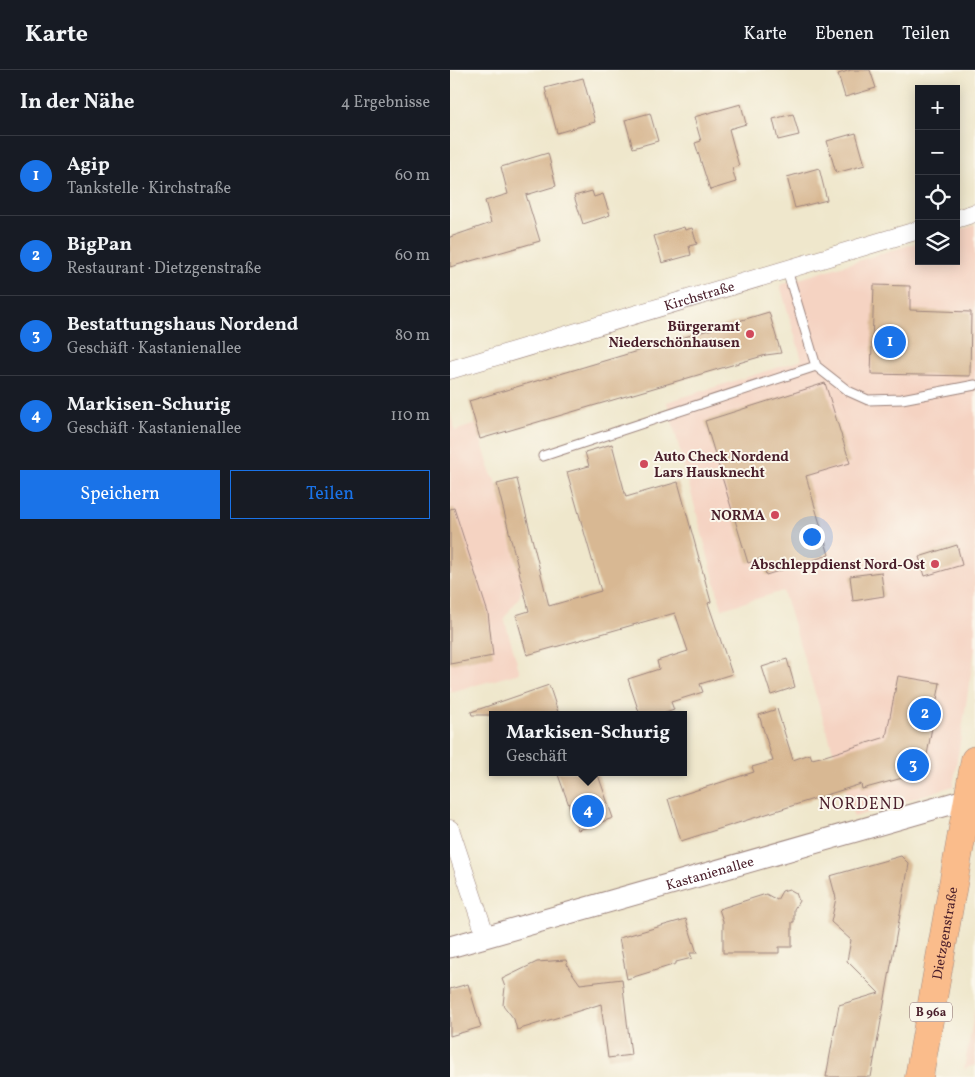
<!DOCTYPE html>
<html lang="de">
<head>
<meta charset="utf-8">
<style>
  :root { --surface:#171b24; --page:#242831; --text:#f1f3f6; --muted:#9ea1a6; --line:#363941; --accent:#1a73e8 }
  body { margin:0; font-family:Vollkorn,serif; background:var(--page); color:var(--text) }
  .controls { position:absolute; right:15px; top:15px; display:grid; overflow:hidden; border-radius:0px; box-shadow:0 2px 12px #0003 }
  .controls button { width:45px; height:45px; display:grid; place-items:center; padding:0; border:0; border-bottom:1px solid var(--line); background:var(--surface); color:var(--text); font:25px sans-serif }
  .you { position:absolute; left:361px; top:466px; width:18px; height:18px; margin:-12px; border:4px solid #fff; border-radius:50%; background:#1a73e8; box-shadow:0 0 0 8px #1a73e833 }
  .badge { display:grid; place-items:center; width:32px; height:32px; border-radius:50%; background:var(--accent); color:#fff; font-size:16px; font-weight:700 }
  .pin { position:absolute; translate:-50% -50%; border:2px solid #fff; box-shadow:0 1px 5px #0006 }
  .popup { position:absolute; left:39px; top:641px; width:198px; height:65px; box-sizing:border-box; display:grid; place-content:center; border-radius:0px; background:var(--surface); filter:drop-shadow(0 1px 4px #0005); font-size:16px; white-space:nowrap; color:var(--muted) }
  .popup b { font-size:19px; color:var(--text) }
  .popup::after { content:''; position:absolute; left:50%; top:100%; margin-left:-10px; border:10px solid transparent; border-top-color:var(--surface) }
  .list { margin:0; padding:0; list-style:none }
  h2 { display:flex; justify-content:space-between; align-items:center; height:65px; margin:0; padding:0 20px; font-size:21px }
  h2 small { font-size:16px; font-weight:400; color:var(--muted) }
  .list li { display:grid; grid-template-columns:32px 1fr auto; gap:15px; align-items:center; box-sizing:border-box; height:80px; padding:0 20px; border-top:1px solid var(--line) }
  .list b { display:block; font-size:19px; white-space:nowrap }
  .list p { margin:0; font-size:16px; white-space:nowrap; color:var(--muted) }
  .list em { font-size:16px; font-style:normal; color:var(--muted) }
  .actions { display:flex; gap:10px; padding:15px 20px }
  .actions a { flex:1; padding:11px 0; border:1px solid var(--accent); border-radius:0px; text-align:center; font-size:18px; color:var(--accent) }
  .actions .main { background:var(--accent); color:#fff }
  .icon { flex:none; width:28px; height:28px; fill:none; stroke:currentColor; stroke-width:2; stroke-linecap:round; stroke-linejoin:round }
  .map { position:relative; flex:none; width:525px; height:1007px; overflow:hidden }
  header { display:flex; align-items:center; gap:30px; box-sizing:border-box; height:70px; padding:0 25px; background:var(--surface); border-bottom:1px solid var(--line) }
  header strong { font-size:24px }
  nav { display:flex; gap:28px; margin-inline-start:auto; font-size:18px }
  main { display:flex }
  aside { flex:1; background:var(--surface) }
  .map>svg:first-child { display:block }
  .built { fill:#f5d3c2 }
  .building { fill:#d8b893 }
  .lines { fill:none; stroke-linecap:round; stroke-linejoin:round }
  .service-casing { stroke:#9c837c; stroke-width:11 }
  .minor-casing { stroke:#9c837c; stroke-width:19 }
  .tertiary-casing { stroke:#9c837c; stroke-width:23 }
  .primary-casing { stroke:#9c837c; stroke-width:29 }
  .service { stroke:#fff; stroke-width:9 }
  .minor { stroke:#fff; stroke-width:18 }
  .tertiary { stroke:#fff; stroke-width:21 }
  .primary { stroke:#fabc8b; stroke-width:28 }
  .poi-dot { fill:#d1495b; stroke:#fbf7ec; stroke-width:2 }
  .labels { text-anchor:middle; stroke-width:4; stroke-linejoin:round; paint-order:stroke }
  .shield { fill:#fbf7ec; stroke:#7f6065; stroke-width:1 }
  .shield-label { font-size:12px; font-weight:bold; fill:#4a1f2b }
  .street-label { font-size:14px; fill:#4a1f2b; stroke:#fbf7ec }
  .poi-label { font-size:14px; font-weight:bold; fill:#4a1f2b; stroke:#fbf7ec; text-anchor:end }
  .quarter-label { font-size:16px; letter-spacing:1px; fill:#4a1f2b; stroke:#fbf7ec }
</style>
</head>
<body>
<header>
<strong>Karte</strong>
<nav><a>Karte</a><a>Ebenen</a><a>Teilen</a></nav>
</header>
<main>
<aside>
<h2>In der Nähe<small>4 Ergebnisse</small></h2>
<ul class="list">
<li><span class="badge">1</span><div><b>Agip</b><p>Tankstelle · Kirchstraße</p></div><em>60 m</em></li>
<li><span class="badge">2</span><div><b>BigPan</b><p>Restaurant · Dietzgenstraße</p></div><em>60 m</em></li>
<li><span class="badge">3</span><div><b>Bestattungshaus Nordend</b><p>Geschäft · Kastanienallee</p></div><em>80 m</em></li>
<li><span class="badge">4</span><div><b>Markisen-Schurig</b><p>Geschäft · Kastanienallee</p></div><em>110 m</em></li>
</ul>
<div class="actions"><a class="main">Speichern</a><a>Teilen</a></div>
</aside>
<div class="map">
<svg width="525" height="1007" viewBox="0 0 525 1007">
  <rect width="100%" height="100%" fill="#fbf7ec"/>
  <filter id="ink" filterUnits="userSpaceOnUse"><feTurbulence type="fractalNoise" baseFrequency=".02" numOctaves="2"/><feDisplacementMap in="SourceGraphic" scale="10" xChannelSelector="R" yChannelSelector="G"/><feConvolveMatrix kernelMatrix="1 2 1 2 8 2 1 2 1" color-interpolation-filters="sRGB"/></filter>
  <filter id="wash" filterUnits="userSpaceOnUse"><feTurbulence type="fractalNoise" baseFrequency=".0096" numOctaves="4" result="noise"/><feDisplacementMap in="SourceGraphic" scale="20" xChannelSelector="R" yChannelSelector="G"/><feGaussianBlur stdDeviation="1.12" result="paint"/><feColorMatrix in="noise" values="0 0 0 0 0 0 0 0 0 0 0 0 0 0 0 0 0 1.4 0 .05"/><feComposite in="paint" operator="in"/></filter>
  <g filter="url(#wash)">
    <rect width="100%" height="100%" fill="#efe7cc"/>
    <path class="built" d="M525,155V578L503,716L404,747L333,521L272,539L217,332L352,290L330,215L469,172V191H506V161Z
      M0,344L5,361L26,354L41,403L47,414L72,513L70,526L54,548L70,603L0,622Z
      M525,938V995L514,999L520,966Z"/>
    <g id="blocks">
      <path class="building" d="M401,0H420L426,18L395,27L388,4Z
        M133,8L145,52L107,63L95,18Z
        M291,34L296,54L279,59L289,96L282,98L286,112L260,120L245,73L251,71L244,47Z
        M200,43L208,71L183,78L175,50Z
        M343,44L349,65L328,70L323,49Z
        M406,63L415,95L386,103L377,71Z
        M98,83L106,116L76,125L90,171L0,197V167L41,153L35,131L58,124L51,97Z
        M369,98L377,130L345,138L337,107Z
        M142,121L144,127L153,124L160,145L133,154L124,126Z
        M234,157L235,160L242,158L247,174L239,176L241,185L212,193L204,166Z
        M424,215L460,216V240L521,242L520,306L421,304Z
        M319,242L331,283L316,285L30,369L19,331Z
        M375,313L400,393L356,406L379,485L316,505L312,488L298,493L255,351Z
        M162,374L176,427L228,412L261,532L258,533L282,604L250,614L253,622L221,632L224,640L210,645H190L178,609L209,599L207,591L238,581L225,543L77,585L66,545L79,541L47,414L67,409L99,536L151,521L117,402L139,396L135,382Z
        M4,438L38,543L43,586L0,594V439Z
        M507,475L512,495L475,506L469,487Z
        M431,502L434,526L403,531L400,506Z
        M337,589L345,617L321,625L312,597Z
        M448,606L490,613L475,696L467,704L412,719L411,714L231,771L218,729L304,702L302,697L323,691L309,645L327,639L343,690L360,684L362,689L375,686L436,667Z
        M99,615L109,645H22L21,642Z
        M107,702H147L163,748L128,760Z
        M451,786L459,794L421,1007H376L389,935L429,923L397,891L401,870L381,852L386,828L380,806Z
        M339,819L346,823L349,831L344,839V852H342V877H329V883H273V851L269,839L316,824L327,830L332,821Z
        M236,849L247,883H240L242,888L226,892V894L177,909L169,868Z
        M116,890L118,897L130,914L172,909L181,985L158,988L151,934L67,960L64,949L53,935L55,917L52,909L87,892Z
        M18,914L31,957L0,966V919Z"/>
    </g>
  </g>
  <g filter="url(#ink)">
    <use href="#blocks" fill-opacity="0" stroke="#9c837c" stroke-width="1"/>
    <g class="lines">
      <g class="service-casing">
        <path id="service" d="M337,200L366,296L398,321L418,330L452,329L525,315
          M93,386L366,296"/>
      </g>
      <g class="minor-casing">
        <g id="minor">
          <path d="M506,149L525,143"/>
          <path id="s1" d="M0,300L469,160"/>
          <path d="M0,759L36,867"/>
        </g>
      </g>
      <g class="tertiary-casing">
        <g id="tertiary">
          <path id="s2" d="M0,877L518,729"/>
        </g>
      </g>
      <g class="primary-casing">
        <g id="primary">
          <path id="s3" d="M469,1007L525,690"/>
        </g>
      </g>
      <use href="#service" class="service"/>
      <use href="#minor" class="minor"/>
      <use href="#tertiary" class="tertiary"/>
      <use href="#primary" class="primary"/>
    </g>
  </g>
  <g class="poi-dot">
    <circle cx="300" cy="264" r="5"/>
    <circle cx="194" cy="394" r="5"/>
    <circle cx="325" cy="445" r="5"/>
    <circle cx="485" cy="494" r="5"/>
  </g>
  <g class="labels">
    <rect class="shield" x="460" y="932.5" width="42" height="19" rx="4"/>
    <g class="shield-label">
      <text x="481" y="946">B 96a</text>
    </g>
    <g class="street-label">
      <text dy="5" stroke="none"><textPath href="#s1" startOffset="260">Kirchstraße</textPath></text>
      <text dy="5" stroke="none"><textPath href="#s2" startOffset="270">Kastanienallee</textPath></text>
      <text dy="5" stroke="none"><textPath href="#s3" startOffset="146">Dietzgenstraße</textPath></text>
    </g>
    <g class="poi-label">
      <text x="290" y="261">Bürgeramt<tspan x="290" dy="16">Niederschönhausen</tspan></text>
      <text x="204" y="391" text-anchor="start">Auto Check Nordend<tspan x="204" dy="16">Lars Hausknecht</tspan></text>
      <text x="315" y="450">NORMA</text>
      <text x="475" y="499">Abschleppdienst Nord-Ost</text>
    </g>
    <g class="quarter-label">
      <text x="412" y="739">NORDEND</text>
    </g>
  </g>
</svg>
<div class="controls">
<button>+</button>
<button>−</button>
<button><svg class="icon" aria-label="locate" viewBox="0 0 24 24"><circle cx="12" cy="12" r="6"/><path d="M12 2v4M12 18v4M2 12h4M18 12h4"/></svg></button>
<button><svg class="icon" aria-label="layers" viewBox="0 0 24 24"><path d="M12 4l9 5-9 5-9-5zM3 14l9 5 9-5"/></svg></button>
</div>
<div class="you"></div>
<div class="pin badge" style="left:440px;top:272px">1</div>
<div class="pin badge" style="left:475px;top:644px">2</div>
<div class="pin badge" style="left:463px;top:695px">3</div>
<div class="pin badge" style="left:138px;top:741px">4</div>
<div class="popup"><b>Markisen-Schurig</b>Geschäft</div>
</div>
</main>
</body>
</html>
